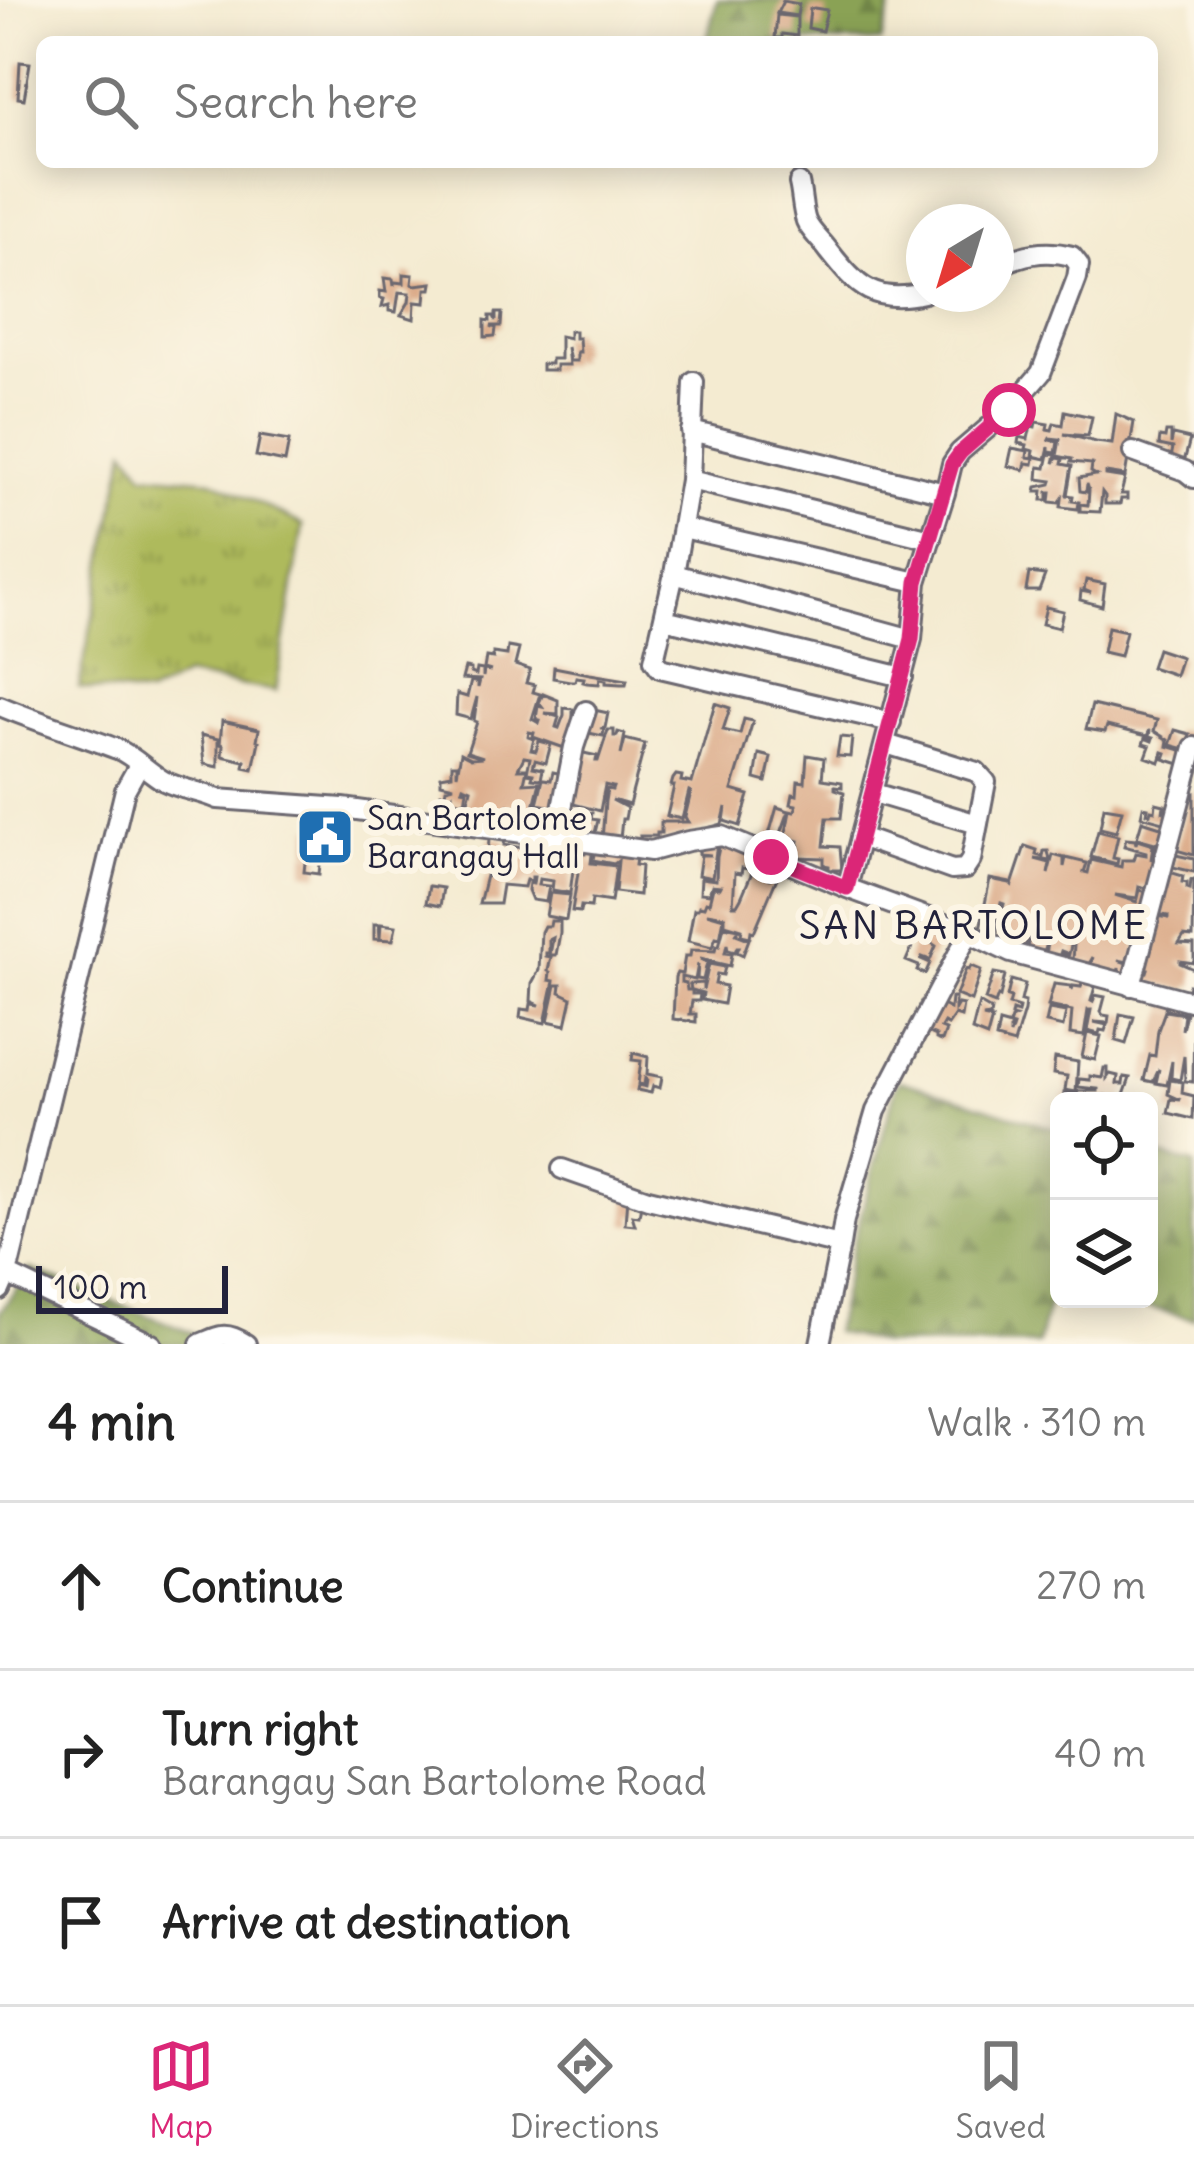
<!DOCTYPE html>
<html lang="en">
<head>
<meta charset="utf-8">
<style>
  :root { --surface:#fff; --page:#f6f6f6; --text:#222; --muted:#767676; --line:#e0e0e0; --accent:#db2777 }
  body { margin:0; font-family:Delius,sans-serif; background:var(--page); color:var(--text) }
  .controls { position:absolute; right:36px; bottom:36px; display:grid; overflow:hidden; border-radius:18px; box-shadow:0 6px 30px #0003 }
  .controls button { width:108px; height:108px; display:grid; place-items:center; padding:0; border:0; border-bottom:3px solid var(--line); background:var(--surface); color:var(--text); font:60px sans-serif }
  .compass { position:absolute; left:906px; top:204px; width:108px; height:108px; border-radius:50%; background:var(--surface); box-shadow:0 6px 30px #0003; rotate:218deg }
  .scale { position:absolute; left:36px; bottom:30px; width:192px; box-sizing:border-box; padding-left:12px; border:6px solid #22223b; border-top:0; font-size:33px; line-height:42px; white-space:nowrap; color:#22223b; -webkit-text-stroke:9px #fcf5e5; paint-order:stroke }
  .stop { position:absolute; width:36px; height:36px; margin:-27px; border:9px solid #db2777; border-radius:50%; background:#fff }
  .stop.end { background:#db2777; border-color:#fff; box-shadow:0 3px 12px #0008 }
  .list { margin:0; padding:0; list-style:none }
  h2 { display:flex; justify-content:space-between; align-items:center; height:156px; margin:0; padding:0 48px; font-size:51px }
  h2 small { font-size:39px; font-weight:400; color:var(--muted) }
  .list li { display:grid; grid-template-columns:78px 1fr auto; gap:36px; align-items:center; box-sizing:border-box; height:168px; padding:0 48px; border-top:3px solid var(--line) }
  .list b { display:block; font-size:45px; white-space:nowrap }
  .list p { margin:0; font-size:39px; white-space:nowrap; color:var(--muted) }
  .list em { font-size:39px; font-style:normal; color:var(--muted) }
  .icon { flex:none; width:66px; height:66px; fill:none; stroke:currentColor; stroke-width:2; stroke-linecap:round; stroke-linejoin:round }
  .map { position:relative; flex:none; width:1194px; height:1344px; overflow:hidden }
  .search { position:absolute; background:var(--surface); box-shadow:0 6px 30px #0003; left:36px; right:36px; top:36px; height:132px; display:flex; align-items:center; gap:30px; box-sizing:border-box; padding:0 42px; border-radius:18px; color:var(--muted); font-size:45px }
  .sheet { height:660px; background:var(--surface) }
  nav { display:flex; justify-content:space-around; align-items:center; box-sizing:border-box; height:168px; border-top:3px solid var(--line); background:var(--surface); font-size:33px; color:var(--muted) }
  nav a { display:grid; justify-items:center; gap:6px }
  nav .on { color:var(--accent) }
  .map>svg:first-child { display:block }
  .grass { fill:url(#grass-tufts); stroke:#686e4c; stroke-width:3 }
  .forest { fill:url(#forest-firs); stroke:#566248; stroke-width:3 }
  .building { fill:#dcac8a }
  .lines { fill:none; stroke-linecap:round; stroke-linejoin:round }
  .minor-casing { stroke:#6c6870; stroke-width:24 }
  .minor { stroke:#fff; stroke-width:18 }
  .route { stroke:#db2777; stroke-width:15 }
  .labels { text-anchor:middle; stroke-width:12; stroke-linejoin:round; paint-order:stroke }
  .poi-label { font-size:33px; fill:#22223b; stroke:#fcf5e5; text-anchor:start }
  .quarter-label { font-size:39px; letter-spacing:3px; fill:#22223b; stroke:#fcf5e5 }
</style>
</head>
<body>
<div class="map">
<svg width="1194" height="1344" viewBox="0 0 1194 1344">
  <defs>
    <pattern id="grass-tufts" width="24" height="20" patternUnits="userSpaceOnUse" patternTransform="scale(3)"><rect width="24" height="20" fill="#aeba5c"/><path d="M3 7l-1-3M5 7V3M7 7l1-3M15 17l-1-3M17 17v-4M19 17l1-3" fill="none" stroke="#8d974d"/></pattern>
    <pattern id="forest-firs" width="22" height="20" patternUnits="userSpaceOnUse" patternTransform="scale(3)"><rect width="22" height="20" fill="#8aa254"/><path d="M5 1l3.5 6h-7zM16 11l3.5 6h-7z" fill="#708447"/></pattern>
  </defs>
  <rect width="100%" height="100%" fill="#fcf5e5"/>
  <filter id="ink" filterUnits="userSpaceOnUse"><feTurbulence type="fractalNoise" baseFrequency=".00833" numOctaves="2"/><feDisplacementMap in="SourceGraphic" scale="24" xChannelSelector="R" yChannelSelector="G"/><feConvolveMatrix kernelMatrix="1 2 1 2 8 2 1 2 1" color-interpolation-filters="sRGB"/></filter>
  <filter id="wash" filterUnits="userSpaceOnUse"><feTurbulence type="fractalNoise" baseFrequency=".004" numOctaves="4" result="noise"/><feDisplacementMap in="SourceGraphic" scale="48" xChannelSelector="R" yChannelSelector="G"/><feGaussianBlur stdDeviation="2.7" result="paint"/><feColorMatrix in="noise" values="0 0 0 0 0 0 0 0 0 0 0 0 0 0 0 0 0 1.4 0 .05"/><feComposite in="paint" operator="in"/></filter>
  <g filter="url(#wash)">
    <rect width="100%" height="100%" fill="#f4ebd1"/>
    <path class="grass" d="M126,449L144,474L212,480L303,525L276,691L185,676L148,695L79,688Z"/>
    <path class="forest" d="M717,0H893L881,42H706Z
      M900,1080L1059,1130V1285H1054L1038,1344H884L834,1332L854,1240L896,1086Z
      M1149,1153L1194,1164V1319L1115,1299H1149Z
      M30,1269L220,1344H0V1312Z"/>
    <g id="blocks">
      <path class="building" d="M783,1L799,4L797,16L777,13Z
        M814,8L827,10L822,31L808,28L810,9Z
        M777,15L797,17V36L782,34V38H775Z
        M20,62L30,63L24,99L18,98Z
        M404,274L413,275L412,284L415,285L432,283L431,289H426L425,303L415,302L414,319L401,315L409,302L410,293L399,292L396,312L389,311V305L382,307L384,299L380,298V291L386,292L384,278L393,279L394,286V282L404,283Z
        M496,313H502L501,326H491L496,328L495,336L485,337V320L490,321V316H494L496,321Z
        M569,331H575V338H579L580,352H577V361H570L567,347L569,365H556V370H542V364H551V359H560V336L569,338Z
        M1065,411L1092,417L1088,436L1064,434L1096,442L1112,444L1116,414L1134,422L1125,476L1106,473V475L1125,478L1121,494H1127V499H1121L1120,504H1105V496L1102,492L1100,512L1080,511V504L1088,505L1089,490L1087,484L1086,492L1080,491L1079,478L1096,475L1091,472L1092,464L1071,462L1072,459L1057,456L1060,439L1050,438L1049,440L1058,442L1056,453L1049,452V447L1046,459L1033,456L1034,451L1026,449L1027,445L1018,443L1019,437L1028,439L1031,426L1035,427L1036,422L1048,424L1047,429L1052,430L1054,423L1063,425Z
        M1166,432H1171V444L1173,435L1190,439L1184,462L1171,458L1173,448L1159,445L1160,437L1165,438Z
        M260,436L289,441L285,462L256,456Z
        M1012,448L1028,451L1027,457L1034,458L1033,464L1026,463L1024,470L1008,466Z
        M1049,454L1056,455L1054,463L1057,458L1063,459L1062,464L1072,466L1067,495L1073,496L1072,501L1079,502L1078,509L1061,507L1062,499L1059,503L1050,502L1051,492H1048V500H1042L1043,491H1036L1037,487L1051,484L1052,481L1038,479L1039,467L1046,468Z
        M1029,573L1045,575L1039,591H1026Z
        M1086,580L1105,584L1102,606L1080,600L1081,591L1091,593L1084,590Z
        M1046,607L1063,611L1059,628L1042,624Z
        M1108,627L1126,631L1120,656L1103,652Z
        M508,647L519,649L515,665L530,670L526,683L535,685L533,692L540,694L532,719L539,723L540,720L536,719L538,706L542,707L539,703L543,694L558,700V714L545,713L559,717L556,727L559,728L564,715V708L573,709V716L579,718L570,750L533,737L534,733L529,732L528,737L534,739L531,750L536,751L539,741L551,744L546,763L535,760L533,767L543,769L541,779L532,778L533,774L527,773L530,758L524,757L518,769H527L524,783L540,782L534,806L558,810L555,828L524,823L525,805L522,824L508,822L510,811L520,812V807L508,805L504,825L490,824V817L489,824L463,821L471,789L466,787L463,786L462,789L467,790L465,802L452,800V796L450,799H441V793H445L446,788L454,786L441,783V776L452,774V764H457V774L461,753L471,758L483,757L467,752L477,722L474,721L477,697L471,719L456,715L457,694L467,697L471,681L478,683V688L480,680L462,679L465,668L471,669V673L476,675L477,669L483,670V677L484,670L491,671L484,669L486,657L493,658V653L507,655Z
        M1157,649L1181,657L1175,675L1151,667Z
        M554,667L590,674L627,680L626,684H621L606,683V680L600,679L599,684L587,683L583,682L584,678L576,677L575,681H570L553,678Z
        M715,703L730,708L723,730L740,734L744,719L753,721L732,790L749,795L740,826L724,821L726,807L722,824L669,839L641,842L640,836H657V833H661V822H688L685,817L691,792L689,791L682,819L667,816L674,786H671L673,779L676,775L682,776L681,781L692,783Z
        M1092,705L1157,720L1154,731L1168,740L1167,746L1184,751L1180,764L1164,759L1166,753L1163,752L1160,762L1146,757L1150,746L1143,744L1145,738L1152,741L1153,738L1149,737L1150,730L1147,736L1107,726L1105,732L1086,729Z
        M594,710L608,713L605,728L600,729H604L603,736L589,733Z
        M222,721L259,729L257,740L259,741L253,769L244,767L245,761L222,756L223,745L220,744Z
        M608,730H614V736H617L618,732L625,734L621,755L625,739L645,744L629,805L612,800L627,808L625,819H622L620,839L602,840L605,801L607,789L612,790L613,787L605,785L600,811L566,802L575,751L597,756L596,761H598Z
        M1175,730L1190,734L1185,749L1170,745Z
        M201,735L218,739V767L204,764Z
        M840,737L852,738L850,757L837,756Z
        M759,754L771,757L766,782L755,779Z
        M807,755L824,758L822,779L842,782V787L835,786V789L844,792L841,818H827L824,846L840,847L842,870H829V866L824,865V858L797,857V853H792V847L798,848L799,841L785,838L790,811L794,812L796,808V805L791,804L793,794L797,795L798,781L805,782Z
        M553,772L558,773V782L564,783L560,808L537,804L543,779L551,780Z
        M1192,791L1194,792V855L1176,850Z
        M447,802L464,805L463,817L450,814V811H439L440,804H447Z
        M1156,803L1164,805L1163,813L1166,806L1174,808L1171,824L1141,816L1143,807L1148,808L1147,813L1150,814L1151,810L1155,811Z
        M777,807L789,811L780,836L777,838L782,839L780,845L768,838Z
        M1104,807L1122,810L1116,832L1100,828Z
        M587,812L592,813L591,819L598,820L594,837L577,833L580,816L586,817Z
        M321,815L326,816L321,853L307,851L310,827L315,828L317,819H321Z
        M1142,821L1167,829L1162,845L1137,838Z
        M1098,831L1118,836L1113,858L1118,859L1117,864L1091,857Z
        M489,838L505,839L504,845L535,850V855L541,856L540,861L545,862V852L575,855L570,893L552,890L553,881L539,879L538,885L549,886L546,902L532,900L528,890L529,883L533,884L534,877H532V881L526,880L524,887L502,885L499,904H479L486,876L502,879L503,873H487Z
        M721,839L756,852L754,865L749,864V869L742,868L741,874L735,873L733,905H737L741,898L759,856L774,862L769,880L776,863L782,866L754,932L751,931L750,937L741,935L742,929L725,924V916L707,913L724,918L720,938L716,937L712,947L688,941L694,909H698L699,906L704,907L706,902L709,903L713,887L720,888L721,886L712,885L709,894L700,893L701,878L716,880L717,857Z
        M1126,839L1135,840L1136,844L1137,840L1153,845L1151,860L1155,845L1164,847L1151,889L1139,886L1137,898L1115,895L1137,902L1140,890L1150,893L1133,963L1118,960L1133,965L1129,978L1119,975V968L1118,974L1090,967L1093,957L1089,964L1073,960L1074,946H1071L1069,954L1061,951L1060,954L1068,955V960L1046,954L1049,937L1044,953L1027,949L1029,937L1024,948L1010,943V940L996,937L1004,904L1001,903L994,933L980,929L990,879L1010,883L1012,885L1025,846L1037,850L1036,855L1043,857L1044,851H1048L1050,861L1035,859L1050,863L1048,874L1053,855L1064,858V867L1066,858L1087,863L1084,872L1088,873L1091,860L1121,867L1122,860H1134L1136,853L1146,855V852L1124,846Z
        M700,842L717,844L712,878L698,875L701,855H711L699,854Z
        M586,847H593L591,863L616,866L611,902L592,899L591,907L581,906L580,912L572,911L580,860H576L577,854H585Z
        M595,848L610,855L636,857L635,865L641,866L639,895L615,892L618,861L614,864L593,860Z
        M306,853L321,855L319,874L304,872Z
        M1176,855L1194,859V872L1173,867Z
        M1166,871L1183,876L1182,882L1187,883V888L1190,889L1191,880H1194L1193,937L1184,936L1179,944L1194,945V963L1180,961V963L1194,969V986L1189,985L1188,990L1140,980L1142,971L1147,972L1148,969L1142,968L1158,916L1168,918V916L1157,914Z
        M429,886L443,888L440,906L426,903Z
        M550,893L570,895L566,920L546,916Z
        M551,921H560V933L556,955H550L553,938L549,940V953H546V956L551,957L548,971L550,972L549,980L554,981L545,1023L520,1017L521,1009L530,1010L531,1004L540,1005L531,1001L532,983L539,970L541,932L544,926H550Z
        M374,924H379L380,938L381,924L396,926L393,940L374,939Z
        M724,926L739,929L736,934L749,939L743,955L737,952L739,947H737L735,952L728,950L727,944L725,953L732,954L730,966L700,959L707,962L703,980L697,979L698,964L695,980L681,977V982L686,983L687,990H691L690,984L703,983V990L709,964L725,967L723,975L717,974L715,984L726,986L723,1004L702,1000L703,993L692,990V994H700L699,1001H692L690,1014H696V1022L673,1019L675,977L677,973L682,974L685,956H690L691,950L715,951L716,945L719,946Z
        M923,937L936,946L930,960L922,957L921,959L930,963L925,974L917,971L919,966L906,961L916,938L921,940Z
        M971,966L981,970L971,1001L956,995L966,969L969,970Z
        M994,973L1005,975L1000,997L998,996L995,1004L985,1000Z
        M1011,980L1025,984L1021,1001L1025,1002L1024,1011L1014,1044L996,1039L999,1023L1010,1026V1035L1013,1026L1009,1025L1011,1019L1015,1017L1011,1016L1012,1011L1018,1013L1019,1008L1009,1005L1011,998L1007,997Z
        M1083,980L1096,983L1091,1001L1093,1002L1095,995L1105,997L1101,1012L1103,1015L1109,1016L1108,1023L1094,1022L1107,1025L1105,1031L1100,1030L1099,1034L1087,1031L1091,1010H1088L1084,1036L1070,1034L1072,1011L1048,1006L1054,984L1071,986L1072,990L1073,986L1081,987Z
        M556,985H561L560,992L572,998L566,1025L548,1021Z
        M951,998H955V1009L958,1004L963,1005L961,1017L955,1015L948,1025L944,1023L941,1028L946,1030L942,1041L936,1039V1036L925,1031L938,1003L950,1009Z
        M979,1003L991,1010L990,1016L983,1017L992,1019L987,1037L972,1031Z
        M1166,1003L1194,1010L1193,1082L1185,1081L1184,1056L1180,1080L1171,1078L1172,1061L1167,1085L1156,1083L1159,1069L1153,1082L1144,1080L1150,1055L1155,1056L1158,1030L1165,1011L1184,1014L1182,1030L1186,1013L1165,1009Z
        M1049,1009L1066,1012L1063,1027L1046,1023Z
        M1120,1014L1134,1017L1126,1044L1116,1041Z
        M1087,1033L1101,1036L1095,1060L1082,1057Z
        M633,1053L648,1057L647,1074L662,1077L660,1088L653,1086L651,1093L637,1090L638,1085L646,1087L647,1079L645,1078L644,1085L638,1084L641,1061L632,1060Z
        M1055,1058L1078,1062L1076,1092L1065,1090L1067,1076L1053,1074Z
        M1104,1068H1107V1078L1110,1074L1118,1076L1117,1084H1123L1124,1077L1130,1078L1122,1101H1116L1115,1095L1114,1101H1106L1105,1094L1104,1101H1063L1064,1093L1077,1095L1078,1091H1098V1089L1078,1087L1079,1079L1090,1080V1076L1102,1078Z
        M1170,1080L1183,1082L1182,1093L1194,1096L1193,1119L1168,1113L1171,1099L1181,1100L1168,1094Z
        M627,1197L642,1199L639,1216L632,1215L635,1225L625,1224Z"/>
    </g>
  </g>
  <g filter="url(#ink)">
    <use href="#blocks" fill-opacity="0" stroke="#6c6870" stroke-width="3"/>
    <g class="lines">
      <g class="minor-casing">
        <path id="minor" d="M799,183C802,195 802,210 806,221C810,231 822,241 829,251C858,288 875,304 924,293
          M694,382L690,480L674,574L654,660L660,668L891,722
          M691,431L945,493L917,582L912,639L847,888
          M1133,452L1185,471L1194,478
          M690,480L931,539
          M945,493L952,464L960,452L1009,410L1041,373L1077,278L1079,265L1072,256C1044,249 1022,254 996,267
          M683,528L917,582
          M674,574L912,639
          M664,619L903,677
          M0,706C38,722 78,734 117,749C134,756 148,772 164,781C182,790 200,791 218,799L343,808L651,851L688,841L722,836L847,888L969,933L1011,953L1194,1002
          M874,793L978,824
          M860,837L952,870L965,869L971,860L986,782L977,772L886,744
          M556,839L574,747L586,711
          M1131,986L1194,747
          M562,1169L648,1199L840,1245L844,1220L876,1111L969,933
          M7,1274L125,790L139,765
          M0,1290L7,1274L152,1344
          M200,1344C220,1335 226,1331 246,1344
          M820,1344L840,1245"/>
      </g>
      <use href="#minor" class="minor"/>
    </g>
  </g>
  <g class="lines" filter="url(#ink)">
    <path class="route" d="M771,857L847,888L912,639L917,582L952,464L961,452L1009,410"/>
  </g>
  <defs>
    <g id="civic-square" transform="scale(3)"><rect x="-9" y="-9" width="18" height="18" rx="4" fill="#1f6fb2" stroke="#fcf5e5"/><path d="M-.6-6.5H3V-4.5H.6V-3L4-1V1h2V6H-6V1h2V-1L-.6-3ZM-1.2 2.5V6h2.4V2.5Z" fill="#fff"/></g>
  </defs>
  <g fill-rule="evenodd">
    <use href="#civic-square" x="325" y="837"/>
  </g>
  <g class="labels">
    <g class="poi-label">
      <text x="367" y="830">San Bartolome<tspan x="367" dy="38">Barangay Hall</tspan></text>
    </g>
    <g class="quarter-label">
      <text x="974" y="939">SAN BARTOLOME</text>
    </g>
  </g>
</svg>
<div class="controls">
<button><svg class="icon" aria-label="locate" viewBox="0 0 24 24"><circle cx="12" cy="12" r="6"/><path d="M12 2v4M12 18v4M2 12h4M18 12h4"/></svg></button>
<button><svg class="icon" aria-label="layers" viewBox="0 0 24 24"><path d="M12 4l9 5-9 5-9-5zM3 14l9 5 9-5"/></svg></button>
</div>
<svg class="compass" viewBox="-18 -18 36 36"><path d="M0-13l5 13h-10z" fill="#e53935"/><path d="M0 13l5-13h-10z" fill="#767676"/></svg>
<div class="scale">100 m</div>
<div class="stop" style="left:1009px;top:410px"></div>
<div class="stop end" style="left:771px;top:857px"></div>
<div class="search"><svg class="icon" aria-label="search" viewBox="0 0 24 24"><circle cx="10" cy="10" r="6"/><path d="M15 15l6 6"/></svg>Search here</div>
</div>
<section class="sheet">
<h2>4 min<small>Walk · 310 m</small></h2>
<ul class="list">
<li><svg class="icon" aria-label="ahead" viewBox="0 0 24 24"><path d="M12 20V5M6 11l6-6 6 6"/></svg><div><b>Continue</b></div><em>270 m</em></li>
<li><svg class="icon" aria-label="right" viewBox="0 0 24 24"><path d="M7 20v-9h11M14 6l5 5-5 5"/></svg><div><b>Turn right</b><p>Barangay San Bartolome Road</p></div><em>40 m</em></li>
<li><svg class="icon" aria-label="arrive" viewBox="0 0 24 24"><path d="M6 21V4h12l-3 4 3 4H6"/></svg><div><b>Arrive at destination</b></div></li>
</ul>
</section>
<nav>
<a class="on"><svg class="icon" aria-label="map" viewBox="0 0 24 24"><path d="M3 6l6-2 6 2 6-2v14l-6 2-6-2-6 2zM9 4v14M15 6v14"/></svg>Map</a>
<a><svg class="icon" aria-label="directions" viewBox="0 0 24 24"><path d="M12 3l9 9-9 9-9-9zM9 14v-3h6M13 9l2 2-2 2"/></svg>Directions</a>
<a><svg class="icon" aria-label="saved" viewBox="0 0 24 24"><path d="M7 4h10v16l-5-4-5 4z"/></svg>Saved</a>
</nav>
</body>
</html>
